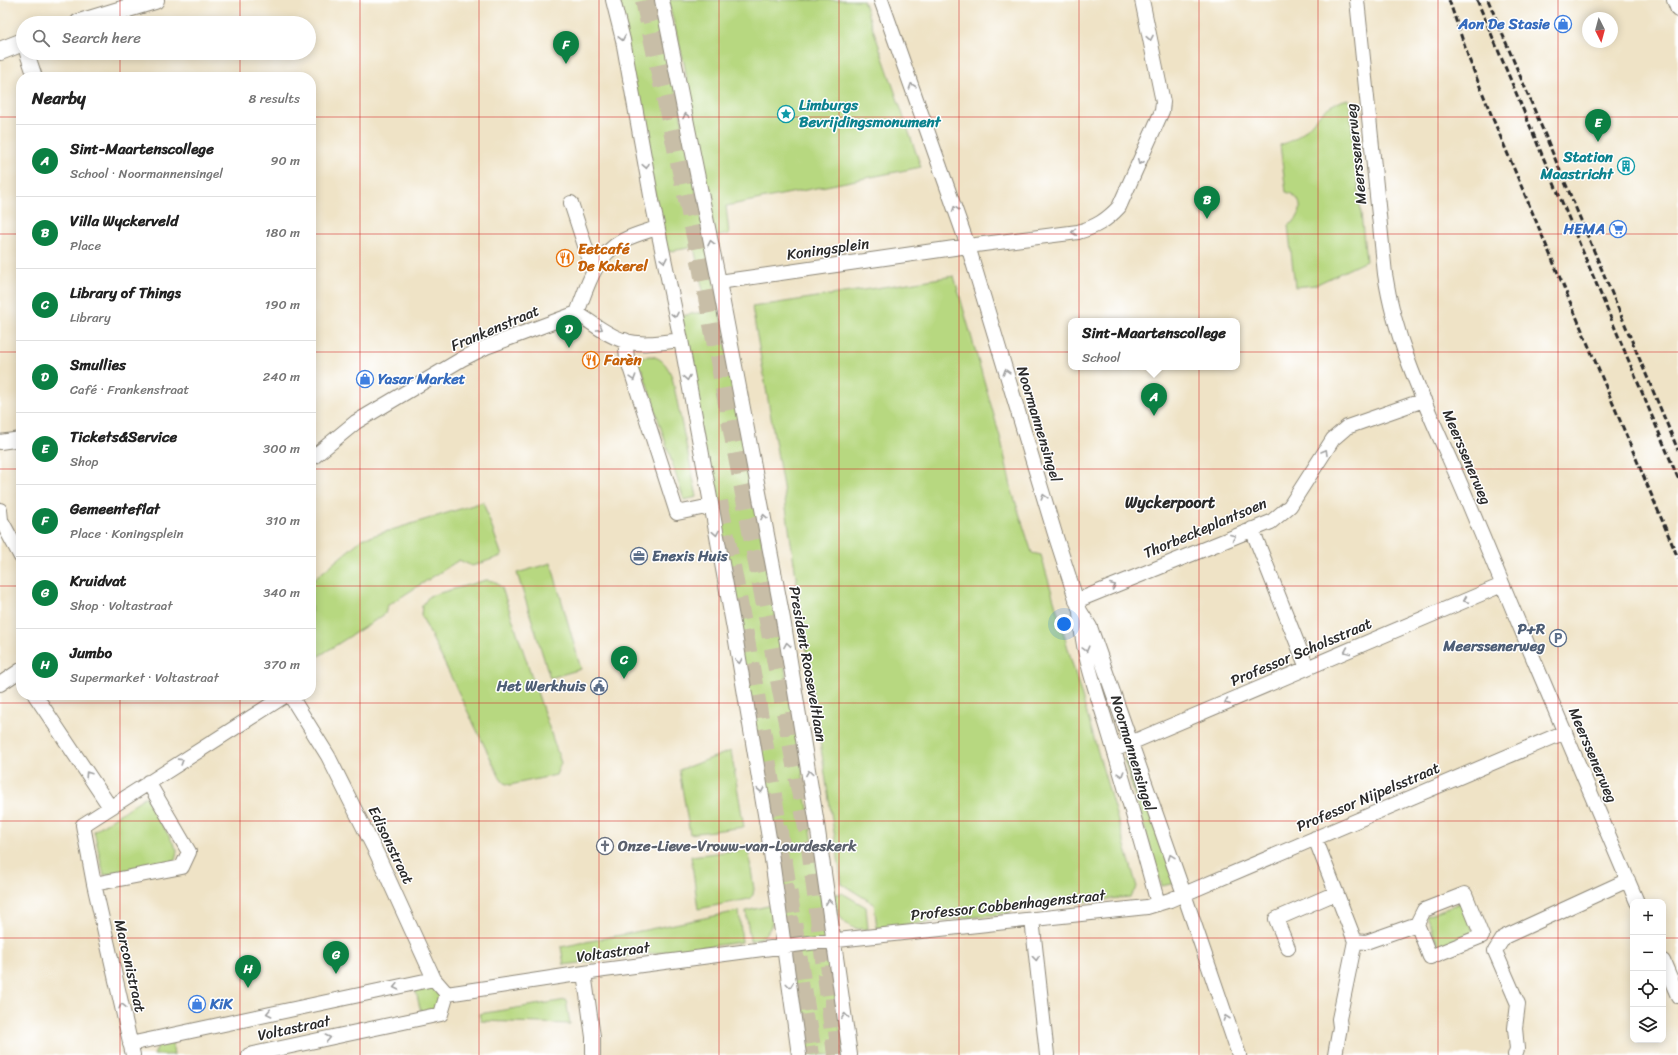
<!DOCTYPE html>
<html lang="en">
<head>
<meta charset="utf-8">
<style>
  :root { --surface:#fff; --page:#f2f2f2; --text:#222; --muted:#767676; --line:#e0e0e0; --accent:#0b8043 }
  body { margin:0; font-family:Sriracha,sans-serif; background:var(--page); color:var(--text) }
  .controls { position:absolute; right:12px; bottom:12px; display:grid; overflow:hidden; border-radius:8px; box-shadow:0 2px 10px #0003 }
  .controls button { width:36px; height:36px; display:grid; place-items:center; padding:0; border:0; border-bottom:1px solid var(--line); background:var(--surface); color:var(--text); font:20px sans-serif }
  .compass { position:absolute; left:1582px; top:12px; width:36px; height:36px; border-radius:50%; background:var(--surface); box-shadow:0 2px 10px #0003; rotate:174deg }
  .you { position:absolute; left:1064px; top:624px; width:14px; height:14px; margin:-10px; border:3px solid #fff; border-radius:50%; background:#1a73e8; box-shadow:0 0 0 6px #1a73e833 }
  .badge { display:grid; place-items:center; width:26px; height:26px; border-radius:50%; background:var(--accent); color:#fff; font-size:13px; font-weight:700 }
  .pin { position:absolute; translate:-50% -33px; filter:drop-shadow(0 1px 2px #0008) }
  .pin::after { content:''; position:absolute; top:21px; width:14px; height:12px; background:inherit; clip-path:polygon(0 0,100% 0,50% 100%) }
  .popup { position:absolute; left:1068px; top:318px; width:172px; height:52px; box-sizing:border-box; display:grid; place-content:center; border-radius:8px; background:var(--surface); filter:drop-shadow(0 1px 3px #0005); font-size:13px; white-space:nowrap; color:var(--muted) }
  .popup b { font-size:15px; color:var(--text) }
  .popup::after { content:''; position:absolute; left:50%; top:100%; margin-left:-8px; border:8px solid transparent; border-top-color:var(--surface) }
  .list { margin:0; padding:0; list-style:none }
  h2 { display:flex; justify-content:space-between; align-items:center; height:52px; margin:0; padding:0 16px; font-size:17px }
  h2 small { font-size:13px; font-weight:400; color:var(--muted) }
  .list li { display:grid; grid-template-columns:26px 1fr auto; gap:12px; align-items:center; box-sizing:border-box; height:72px; padding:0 16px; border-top:1px solid var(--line) }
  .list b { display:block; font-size:15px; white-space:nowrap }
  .list p { margin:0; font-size:13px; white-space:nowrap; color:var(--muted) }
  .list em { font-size:13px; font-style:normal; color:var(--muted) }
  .icon { flex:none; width:22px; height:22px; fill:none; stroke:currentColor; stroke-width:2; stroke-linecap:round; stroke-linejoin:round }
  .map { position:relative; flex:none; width:1678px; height:1055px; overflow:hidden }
  .search { position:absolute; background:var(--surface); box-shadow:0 2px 10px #0003; left:16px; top:16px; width:300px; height:44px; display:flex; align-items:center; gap:10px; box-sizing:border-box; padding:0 14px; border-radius:22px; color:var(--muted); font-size:15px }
  .panel { position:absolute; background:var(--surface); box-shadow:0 2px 10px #0003; left:16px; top:72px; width:300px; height:628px; border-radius:16px }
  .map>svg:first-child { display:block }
  .green { fill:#b7d880; stroke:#718256 }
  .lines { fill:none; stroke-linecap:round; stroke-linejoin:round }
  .trunk-tunnel { stroke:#c8bea7; stroke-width:22; stroke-dasharray:22 11; stroke-linecap:butt }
  .motorway-tunnel { stroke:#c8bea7; stroke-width:22; stroke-dasharray:22 11; stroke-linecap:butt }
  .minor-casing { stroke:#8d8778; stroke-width:16 }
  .tertiary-casing { stroke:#8d8778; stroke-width:20 }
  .minor { stroke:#fff; stroke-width:14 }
  .tertiary { stroke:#fff; stroke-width:18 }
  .rail { stroke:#2b2b2b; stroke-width:3; stroke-dasharray:6 3; stroke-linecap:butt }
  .oneway { stroke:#a0a0a0 }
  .grid { fill:none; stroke:#d62828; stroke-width:1; stroke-opacity:0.55 }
  .labels { text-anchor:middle; stroke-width:3; stroke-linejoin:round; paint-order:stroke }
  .shop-label { font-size:15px; font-weight:bold; fill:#366cbe; stroke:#fff; text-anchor:end }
  .culture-label { font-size:15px; font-weight:bold; fill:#0d838f; stroke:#fff; text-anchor:start }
  .street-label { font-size:15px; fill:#2b2b2b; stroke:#fff }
  .food-label { font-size:15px; font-weight:bold; fill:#c56008; stroke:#fff; text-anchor:start }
  .service-label { font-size:15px; font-weight:bold; fill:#4e5e75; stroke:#fff; text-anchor:end }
  .worship-label { font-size:15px; font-weight:bold; fill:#5b616d; stroke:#fff; text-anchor:start }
  .neighbourhood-label { font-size:16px; font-weight:bold; fill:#2b2b2b; stroke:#fff }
</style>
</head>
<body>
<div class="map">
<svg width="1678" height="1055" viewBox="0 0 1678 1055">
  <rect width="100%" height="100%" fill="#fff"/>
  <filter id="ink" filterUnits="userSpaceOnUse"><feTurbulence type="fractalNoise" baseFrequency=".025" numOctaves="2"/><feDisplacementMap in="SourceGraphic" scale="8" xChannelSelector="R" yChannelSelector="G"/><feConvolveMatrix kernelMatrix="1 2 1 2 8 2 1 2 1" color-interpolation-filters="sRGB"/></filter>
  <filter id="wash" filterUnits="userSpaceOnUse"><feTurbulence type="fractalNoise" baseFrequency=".012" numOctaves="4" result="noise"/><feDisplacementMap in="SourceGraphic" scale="16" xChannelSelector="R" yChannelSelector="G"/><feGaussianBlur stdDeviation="0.9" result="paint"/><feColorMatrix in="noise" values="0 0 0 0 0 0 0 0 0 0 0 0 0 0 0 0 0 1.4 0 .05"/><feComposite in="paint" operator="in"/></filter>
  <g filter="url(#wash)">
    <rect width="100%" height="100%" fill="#efe3c6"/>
    <path class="green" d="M617,0H658L720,313L797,734L844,1055H805L681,316L707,311L694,247L666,252Z
      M668,0H863L921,167L726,206L729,234L715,237L684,63Z
      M1349,99L1366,261L1315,285L1295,287L1288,225C1305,217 1304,196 1286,192L1280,145C1285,143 1292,141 1297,137C1318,121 1320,105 1349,99Z
      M954,276L1001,440L1012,491L1032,553L1041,555L1137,887L1130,897L1010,909V913L877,928L874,904L842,884L818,729L783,487L752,307Z
      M651,356C663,358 668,367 672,377L697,497L684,500L642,369L636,370L633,358Z
      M483,502L502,556L472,566L459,560L387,606L385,614L311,661V582L362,539Z
      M551,563L581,669L550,678L517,573Z
      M486,580L494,581L502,588L561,763L556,775L510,785L504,783L500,778L421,615L422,606L429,596Z
      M731,751L744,827L690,834L679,770Z
      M1131,757L1175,883L1162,886L1124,760Z
      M146,796L177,850L175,861L104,875L94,831Z
      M748,849L754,889L753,895L749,899L698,909L691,856Z
      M842,893L866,907L868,929C843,931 838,915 833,895Z
      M1462,902L1474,933L1439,947L1426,916Z
      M772,905C775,924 770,937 750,941L746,911Z
      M739,911L742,942L564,965L561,947Z
      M432,985L441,997L438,1012L422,1016L415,988Z
      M566,1000L570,1024L481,1021L479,1014Z
      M172,1040L174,1055H154L159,1043Z"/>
  </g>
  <g filter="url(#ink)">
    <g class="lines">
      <path class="trunk-tunnel" d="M649,0L680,135L704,253L768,592L796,733
        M772,819L808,1055
        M831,965L842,1055"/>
      <path class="motorway-tunnel" d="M646,0L700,250L811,839L838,1055
        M717,502C755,685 784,870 811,1055"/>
      <g class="minor-casing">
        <path id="minor" d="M613,0L623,40L652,201L681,340L734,629L769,838L799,1055
          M662,0L719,282L783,619L817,824L850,1055
          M881,0L968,246L1055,534L1080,611L1090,627L1184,894L1239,1055
          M1357,0L1385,274C1397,355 1438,429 1469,504C1524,637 1580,770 1637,902
          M1674,0L1678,10
          M27,53L35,77
          M571,203L593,270
          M719,282L968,246L1078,232C1096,227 1107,220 1119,207L1162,111L1163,102L1142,0
          M577,313C592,323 608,336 625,341C643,346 663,342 681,340
          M625,340L627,358L677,513L711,506
          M0,442L21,439
          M311,459L356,422L462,359L486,347L577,313C587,287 595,256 622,241C633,235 645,232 657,228
          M0,510L1,520L21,557
          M1252,529L1307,668
          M1076,601L1271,522L1290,506L1333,439L1347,427L1424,400
          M1080,611C1081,649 1095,687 1106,723C1124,783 1142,843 1158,904
          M0,684L21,670
          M35,695L110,807
          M1114,750L1502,585
          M1315,838L1355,941
          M94,884L182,867L189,852L148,782
          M1032,919L1047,1055
          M1355,941L1366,942L1417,924L1424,910L1465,894L1482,936L1430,957L1417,924
          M1288,948L1276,919L1336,893
          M1663,961L1678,996
          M584,973L593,1037V1055
          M447,994L604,970L809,943L1147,907L1170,900L1565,732
          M130,1044L434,979
          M133,1055L94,884L83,825L286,695
          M249,1055L441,1014L447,994L434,979L377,854L328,756L290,695
          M1335,1055L1340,1027L1339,1019L1355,941
          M1515,1055L1517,1049L1515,1028L1518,1004L1495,951L1504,937L1628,880"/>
      </g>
      <g class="tertiary-casing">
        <path id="tertiary" d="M79,23L155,0
          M0,51L23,42"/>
      </g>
      <use href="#minor" class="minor"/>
      <use href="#tertiary" class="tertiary"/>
      <path class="rail" d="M1449,0L1469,59L1493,119L1678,558
        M1477,0L1678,478
        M1488,0L1678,450"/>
    </g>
    <defs><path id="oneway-chevron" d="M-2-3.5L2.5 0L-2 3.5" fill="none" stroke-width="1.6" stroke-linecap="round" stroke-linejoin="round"/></defs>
    <g class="oneway">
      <use href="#oneway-chevron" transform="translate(622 38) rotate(78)"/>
      <use href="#oneway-chevron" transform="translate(1150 38) rotate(79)"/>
      <use href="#oneway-chevron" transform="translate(912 86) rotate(-109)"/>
      <use href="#oneway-chevron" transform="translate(686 116) rotate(-101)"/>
      <use href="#oneway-chevron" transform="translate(1140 162) rotate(115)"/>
      <use href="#oneway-chevron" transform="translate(646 166) rotate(79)"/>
      <use href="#oneway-chevron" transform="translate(955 209) rotate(-109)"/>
      <use href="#oneway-chevron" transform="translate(1074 232) rotate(172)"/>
      <use href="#oneway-chevron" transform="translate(711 243) rotate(-102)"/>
      <use href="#oneway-chevron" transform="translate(664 260) rotate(78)"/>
      <use href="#oneway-chevron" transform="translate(675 315) rotate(78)"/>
      <use href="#oneway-chevron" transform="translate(600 328) rotate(30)"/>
      <use href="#oneway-chevron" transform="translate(1006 372) rotate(-107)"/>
      <use href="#oneway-chevron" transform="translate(633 378) rotate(72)"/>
      <use href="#oneway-chevron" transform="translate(687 378) rotate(80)"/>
      <use href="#oneway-chevron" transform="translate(1325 452) rotate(-59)"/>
      <use href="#oneway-chevron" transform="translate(1044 497) rotate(-107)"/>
      <use href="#oneway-chevron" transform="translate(764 517) rotate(-100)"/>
      <use href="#oneway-chevron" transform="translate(716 533) rotate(80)"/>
      <use href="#oneway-chevron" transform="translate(1233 537) rotate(-22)"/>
      <use href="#oneway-chevron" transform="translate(1113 586) rotate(-22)"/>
      <use href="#oneway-chevron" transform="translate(1466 600) rotate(157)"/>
      <use href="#oneway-chevron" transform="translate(787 645) rotate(-99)"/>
      <use href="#oneway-chevron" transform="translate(1086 649) rotate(75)"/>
      <use href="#oneway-chevron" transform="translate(1347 651) rotate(157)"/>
      <use href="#oneway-chevron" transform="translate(739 661) rotate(80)"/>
      <use href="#oneway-chevron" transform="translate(1227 702) rotate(157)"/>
      <use href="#oneway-chevron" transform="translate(181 761) rotate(-32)"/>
      <use href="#oneway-chevron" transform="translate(809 773) rotate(-99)"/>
      <use href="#oneway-chevron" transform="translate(88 774) rotate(-124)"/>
      <use href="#oneway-chevron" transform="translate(1121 774) rotate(73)"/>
      <use href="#oneway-chevron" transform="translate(761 790) rotate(80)"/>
      <use href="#oneway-chevron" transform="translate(1171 857) rotate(-110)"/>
      <use href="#oneway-chevron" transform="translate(829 902) rotate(-98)"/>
      <use href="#oneway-chevron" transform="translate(1036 958) rotate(84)"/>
      <use href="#oneway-chevron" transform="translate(790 985) rotate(83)"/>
      <use href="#oneway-chevron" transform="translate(396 987) rotate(168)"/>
      <use href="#oneway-chevron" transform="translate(122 1006) rotate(-103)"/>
      <use href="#oneway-chevron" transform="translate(269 1013) rotate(168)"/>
      <use href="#oneway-chevron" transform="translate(845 1016) rotate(-97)"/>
      <use href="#oneway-chevron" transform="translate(1226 1018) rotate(-109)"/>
      <use href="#oneway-chevron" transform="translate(328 1038) rotate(-12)"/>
    </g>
  </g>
  <path class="grid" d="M120,0V23M240,0V23M360,0V1055M479,0V1055M599,0V1055M719,0V1055M839,0V1055M959,0V1055M1079,0V1055M1199,0V1055M1318,0V1055M1438,0V1055M1558,0V1055M120,53V77M240,53V77M0,117H21M311,117H1678M0,234H21M311,234H1678M0,352H21M311,352H1678M0,469H21M311,469H1678M0,586H21M311,586H1678M120,695V1055M240,695V1055M0,703H1678M0,821H1678M0,938H1633M1663,938H1678"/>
  <defs>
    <g id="shop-ring" transform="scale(0.9)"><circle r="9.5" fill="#fff" stroke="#3f7fe0" stroke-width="1.5"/><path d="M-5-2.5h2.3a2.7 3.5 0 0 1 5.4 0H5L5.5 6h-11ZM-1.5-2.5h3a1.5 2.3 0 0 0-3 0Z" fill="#3f7fe0"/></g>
    <g id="sight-ring" transform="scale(0.9)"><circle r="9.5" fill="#fff" stroke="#0f9aa8" stroke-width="1.5"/><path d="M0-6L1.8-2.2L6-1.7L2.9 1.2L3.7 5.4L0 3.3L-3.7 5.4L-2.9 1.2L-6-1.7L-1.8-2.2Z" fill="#0f9aa8"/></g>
    <g id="building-ring" transform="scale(0.9)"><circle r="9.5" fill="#fff" stroke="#0f9aa8" stroke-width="1.5"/><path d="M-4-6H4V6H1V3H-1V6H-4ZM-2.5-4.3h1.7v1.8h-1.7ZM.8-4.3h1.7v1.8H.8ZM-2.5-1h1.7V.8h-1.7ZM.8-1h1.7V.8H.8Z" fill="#0f9aa8"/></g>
    <g id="supermarket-ring" transform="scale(0.9)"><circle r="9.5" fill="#fff" stroke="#3f7fe0" stroke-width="1.5"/><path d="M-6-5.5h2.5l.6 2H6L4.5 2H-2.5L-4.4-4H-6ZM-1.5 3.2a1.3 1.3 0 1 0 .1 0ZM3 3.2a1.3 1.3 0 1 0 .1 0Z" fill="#3f7fe0"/></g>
    <g id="restaurant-ring" transform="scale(0.9)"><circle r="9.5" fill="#fff" stroke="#e8710a" stroke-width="1.5"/><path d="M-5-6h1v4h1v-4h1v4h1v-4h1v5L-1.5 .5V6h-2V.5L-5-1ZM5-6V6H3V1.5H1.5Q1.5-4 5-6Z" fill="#e8710a"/></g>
    <g id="office-ring" transform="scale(0.9)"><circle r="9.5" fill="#fff" stroke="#5c6f8a" stroke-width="1.5"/><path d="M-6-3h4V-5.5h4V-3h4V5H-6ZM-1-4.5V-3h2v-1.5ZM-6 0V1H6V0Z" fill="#5c6f8a"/></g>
    <g id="parking-ring" transform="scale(0.9)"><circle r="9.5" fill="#fff" stroke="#5c6f8a" stroke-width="1.5"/><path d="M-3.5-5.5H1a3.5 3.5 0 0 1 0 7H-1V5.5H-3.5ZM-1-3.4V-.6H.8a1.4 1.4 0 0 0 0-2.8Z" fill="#5c6f8a"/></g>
    <g id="civic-ring" transform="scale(0.9)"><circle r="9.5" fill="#fff" stroke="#5c6f8a" stroke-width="1.5"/><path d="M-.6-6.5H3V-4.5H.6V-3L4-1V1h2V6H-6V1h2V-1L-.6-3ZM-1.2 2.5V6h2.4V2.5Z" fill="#5c6f8a"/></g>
    <g id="church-ring" transform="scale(0.9)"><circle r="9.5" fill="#fff" stroke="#6b7280" stroke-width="1.5"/><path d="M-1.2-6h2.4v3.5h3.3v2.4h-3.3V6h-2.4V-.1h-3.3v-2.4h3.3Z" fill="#6b7280"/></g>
  </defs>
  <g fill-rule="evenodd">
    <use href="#shop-ring" x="1563" y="24"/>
    <use href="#sight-ring" x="786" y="114"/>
    <use href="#building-ring" x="1626" y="166"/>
    <use href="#supermarket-ring" x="1618" y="229"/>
    <use href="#restaurant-ring" x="565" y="258"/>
    <use href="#restaurant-ring" x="591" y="360"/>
    <use href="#shop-ring" x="365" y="379"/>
    <use href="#office-ring" x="639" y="556"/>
    <use href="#parking-ring" x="1558" y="638"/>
    <use href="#civic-ring" x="599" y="686"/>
    <use href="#church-ring" x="605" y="846"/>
    <use href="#shop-ring" x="197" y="1004"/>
  </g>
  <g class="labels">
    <g class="shop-label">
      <text x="1550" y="29">Aon De Stasie</text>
      <text x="1605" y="234">HEMA</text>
      <text x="378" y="384" text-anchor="start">Yasar Market</text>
      <text x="210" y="1009" text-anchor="start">KiK</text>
    </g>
    <g class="culture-label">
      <text x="799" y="110">Limburgs<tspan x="799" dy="17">Bevrijdingsmonument</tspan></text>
      <text x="1613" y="162" text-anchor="end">Station<tspan x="1613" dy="17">Maastricht</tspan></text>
    </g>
    <g class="street-label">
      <text transform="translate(1356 154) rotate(-96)" y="5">Meerssenerweg</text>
      <text transform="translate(828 249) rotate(-8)" y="5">Koningsplein</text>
      <text transform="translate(495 328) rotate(-23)" y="5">Frankenstraat</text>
      <text transform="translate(1039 424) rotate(73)" y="5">Noormannensingel</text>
      <text transform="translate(1467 457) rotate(67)" y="5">Meerssenerweg</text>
      <text transform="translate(1205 528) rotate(-23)" y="5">Thorbeckeplantsoen</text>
      <text transform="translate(1301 652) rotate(-23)" y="5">Professor Scholsstraat</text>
      <text transform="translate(808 664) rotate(80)" y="5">President Rooseveltlaan</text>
      <text transform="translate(1133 753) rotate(73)" y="5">Noormannensingel</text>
      <text transform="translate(1593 755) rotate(67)" y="5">Meerssenerweg</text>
      <text transform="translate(1368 797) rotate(-23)" y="5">Professor Nijpelsstraat</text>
      <text transform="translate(391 845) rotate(64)" y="5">Edisonstraat</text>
      <text transform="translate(1008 905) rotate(-6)" y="5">Professor Cobbenhagenstraat</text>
      <text transform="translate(613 952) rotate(-8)" y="5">Voltastraat</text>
      <text transform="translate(130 966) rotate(77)" y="5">Marconistraat</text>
      <text transform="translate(294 1028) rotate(-12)" y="5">Voltastraat</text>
    </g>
    <g class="food-label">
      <text x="578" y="254">Eetcafé<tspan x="578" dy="17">De Kokerel</tspan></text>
      <text x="604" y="365">Farèn</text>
    </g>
    <g class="service-label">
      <text x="652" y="561" text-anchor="start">Enexis Huis</text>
      <text x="1545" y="634">P+R<tspan x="1545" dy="17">Meerssenerweg</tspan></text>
      <text x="586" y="691">Het Werkhuis</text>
    </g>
    <g class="worship-label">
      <text x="618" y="851">Onze-Lieve-Vrouw-van-Lourdeskerk</text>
    </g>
    <g class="neighbourhood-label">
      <text x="1170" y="508">Wyckerpoort</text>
    </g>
  </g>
</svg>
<div class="controls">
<button>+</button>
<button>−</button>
<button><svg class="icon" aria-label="locate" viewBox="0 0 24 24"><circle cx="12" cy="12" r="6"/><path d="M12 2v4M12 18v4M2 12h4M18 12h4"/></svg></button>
<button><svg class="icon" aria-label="layers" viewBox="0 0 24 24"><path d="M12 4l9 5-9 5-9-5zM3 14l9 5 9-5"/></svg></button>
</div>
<svg class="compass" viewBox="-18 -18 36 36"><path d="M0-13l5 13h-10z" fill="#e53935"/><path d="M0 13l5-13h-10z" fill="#767676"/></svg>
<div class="you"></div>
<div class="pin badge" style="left:1154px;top:416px">A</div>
<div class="popup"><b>Sint-Maartenscollege</b>School</div>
<div class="pin badge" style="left:1207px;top:219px">B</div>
<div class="pin badge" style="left:624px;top:679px">C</div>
<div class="pin badge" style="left:569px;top:348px">D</div>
<div class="pin badge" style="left:1598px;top:142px">E</div>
<div class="pin badge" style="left:566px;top:64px">F</div>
<div class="pin badge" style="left:336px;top:974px">G</div>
<div class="pin badge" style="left:248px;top:988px">H</div>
<div class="search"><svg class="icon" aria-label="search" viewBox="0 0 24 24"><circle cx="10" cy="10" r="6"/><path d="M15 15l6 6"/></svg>Search here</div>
<section class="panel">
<h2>Nearby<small>8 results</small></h2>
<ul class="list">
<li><span class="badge">A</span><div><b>Sint-Maartenscollege</b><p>School · Noormannensingel</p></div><em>90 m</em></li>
<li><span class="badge">B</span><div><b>Villa Wyckerveld</b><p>Place</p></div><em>180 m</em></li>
<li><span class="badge">C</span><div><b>Library of Things</b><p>Library</p></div><em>190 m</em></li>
<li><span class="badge">D</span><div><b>Smullies</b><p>Café · Frankenstraat</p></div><em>240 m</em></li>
<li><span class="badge">E</span><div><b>Tickets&amp;Service</b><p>Shop</p></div><em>300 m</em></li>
<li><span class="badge">F</span><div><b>Gemeenteflat</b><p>Place · Koningsplein</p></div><em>310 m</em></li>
<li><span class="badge">G</span><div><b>Kruidvat</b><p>Shop · Voltastraat</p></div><em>340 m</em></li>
<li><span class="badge">H</span><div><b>Jumbo</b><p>Supermarket · Voltastraat</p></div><em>370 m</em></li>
</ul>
</section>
</div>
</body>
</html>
